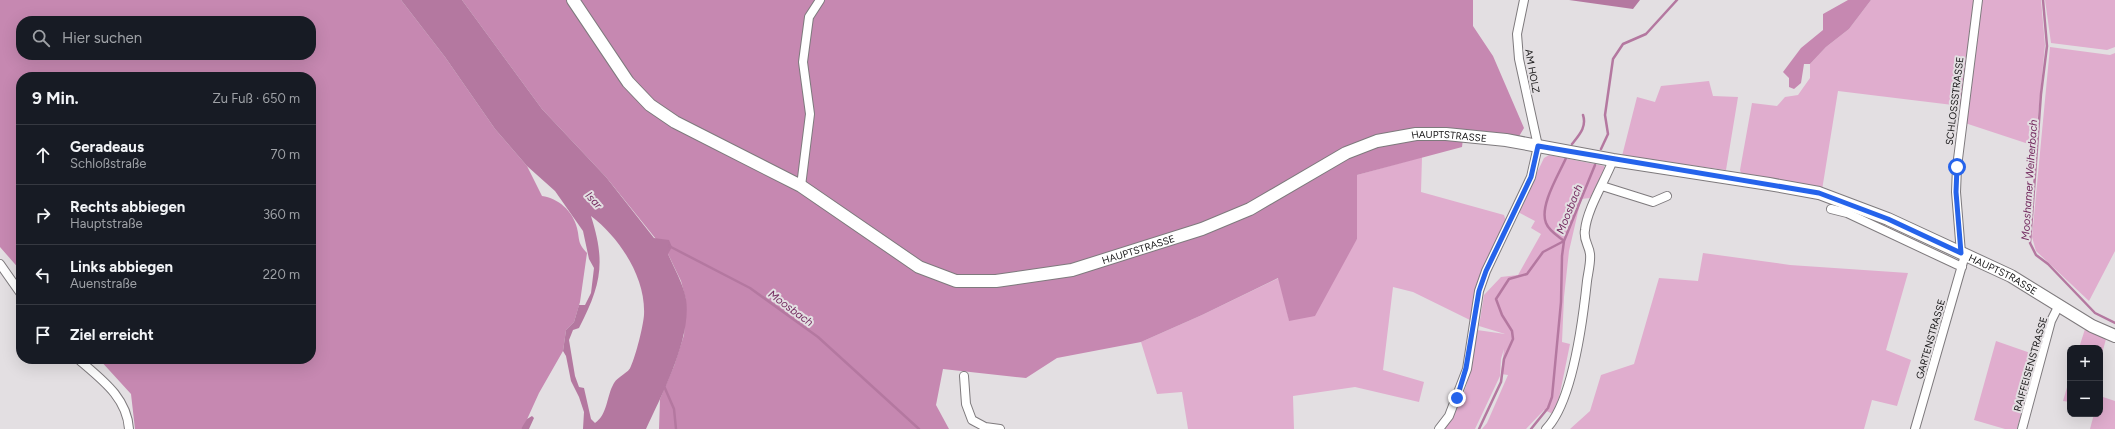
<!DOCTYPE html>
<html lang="de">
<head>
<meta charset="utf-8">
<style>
  :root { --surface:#171b24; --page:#242831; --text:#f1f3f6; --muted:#9ea1a6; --line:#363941 }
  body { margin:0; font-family:Figtree,sans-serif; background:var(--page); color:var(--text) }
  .controls { position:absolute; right:12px; bottom:12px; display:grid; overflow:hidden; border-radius:8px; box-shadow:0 4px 16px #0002 }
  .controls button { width:36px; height:36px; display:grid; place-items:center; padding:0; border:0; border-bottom:1px solid var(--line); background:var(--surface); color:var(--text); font:20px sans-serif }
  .stop { position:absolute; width:12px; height:12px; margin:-9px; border:3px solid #2563eb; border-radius:50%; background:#fff }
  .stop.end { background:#2563eb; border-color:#fff; box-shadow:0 1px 4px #0008 }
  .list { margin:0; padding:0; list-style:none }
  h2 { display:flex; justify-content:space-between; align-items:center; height:52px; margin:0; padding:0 16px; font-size:17px }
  h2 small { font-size:13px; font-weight:400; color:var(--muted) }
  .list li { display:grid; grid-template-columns:26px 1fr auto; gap:12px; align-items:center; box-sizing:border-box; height:60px; padding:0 16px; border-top:1px solid var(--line) }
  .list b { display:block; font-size:15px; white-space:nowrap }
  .list p { margin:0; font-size:13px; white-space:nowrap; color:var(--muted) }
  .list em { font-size:13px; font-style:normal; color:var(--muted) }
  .icon { flex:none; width:22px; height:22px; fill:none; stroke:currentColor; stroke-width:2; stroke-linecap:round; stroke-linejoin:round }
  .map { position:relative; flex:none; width:2115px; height:429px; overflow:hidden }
  .search { position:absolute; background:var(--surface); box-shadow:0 4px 16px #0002; left:16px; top:16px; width:300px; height:44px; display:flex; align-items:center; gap:10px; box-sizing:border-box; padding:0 14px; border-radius:16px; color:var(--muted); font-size:15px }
  .panel { position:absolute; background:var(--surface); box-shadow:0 4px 16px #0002; left:16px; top:72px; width:300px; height:292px; border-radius:16px }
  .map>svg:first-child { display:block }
  .green { fill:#e0adce }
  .forest { fill:#c688b1; fill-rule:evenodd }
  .water { fill:#b478a0; fill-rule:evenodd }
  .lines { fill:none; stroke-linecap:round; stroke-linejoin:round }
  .stream { stroke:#b478a0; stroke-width:2.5 }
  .street-casing { stroke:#7e7a7d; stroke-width:10 }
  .secondary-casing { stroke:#7e7a7d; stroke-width:14 }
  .street { stroke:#fff; stroke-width:8 }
  .secondary { stroke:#fff; stroke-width:12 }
  .route { stroke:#2563eb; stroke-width:5 }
  .labels { text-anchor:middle; stroke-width:4; stroke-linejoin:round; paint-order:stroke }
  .street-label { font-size:10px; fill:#151415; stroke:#e3dfe2 }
  .water-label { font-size:11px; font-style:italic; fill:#732a5f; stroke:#e3dfe2 }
</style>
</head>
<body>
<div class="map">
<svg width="2115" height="429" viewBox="0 0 2115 429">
  <rect width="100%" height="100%" fill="#e3dfe2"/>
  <path class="green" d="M1871,0H1975L1961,106L1838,91L1822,190L1742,176L1740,170L1752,103L1777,106L1785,97L1798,95L1810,78V64L1826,47L1849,29Z
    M1981,0H2041L2045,45L2035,146L1965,123Z
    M2045,0H2115V47L2107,50L2051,43Z
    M2050,47L2110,55L2115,53V251L2089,301L2036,251L2032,237Z
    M1709,81L1713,96L1738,97L1726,170L1622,156L1637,97L1655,102L1661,86Z
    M1549,155L1604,166L1605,168L1590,198L1581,199L1569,251L1564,297L1562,342L1570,344L1558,403L1553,414L1544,410L1526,429H1482L1487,423L1508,375L1501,374L1504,349L1501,359L1500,376L1475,429H1444C1467,401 1472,365 1477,330L1505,334L1479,326L1484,295L1501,277L1518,275L1541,234L1531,228L1535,221L1518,212L1544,158Z
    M1422,157L1421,192L1504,215L1506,221L1472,321L1413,292L1393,287L1383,370L1424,382L1419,402L1355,387L1293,396L1294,429H1188L1182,392L1157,394L1141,342L1202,315L1279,278L1289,320L1357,239V175Z
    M1703,253L1790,265L1908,273L1886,350L1911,360L1897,406L1872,400L1864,429H1570L1590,411L1601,375L1634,364L1659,278L1698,281Z
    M2085,329L2106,339L2100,361V348H2079Z
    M1996,341L2036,355L2017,429H2005L1974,420Z
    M2070,377V402L2063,401Z
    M2100,396L2115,401V429H2090L2094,414H2100Z"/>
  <path class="forest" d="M0,0H401L445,57L495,129L527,166L542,196C558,198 573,211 577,228C580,240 577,242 587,253L580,302L574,322L566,330L563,351L539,393L524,426L521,429H135L131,394L99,359H311V77H21V271L0,247ZM21,21H311V55H21Z
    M462,0H1473V26L1493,56L1524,128L1518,138L1464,130L1462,147L1357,175V239L1315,316L1289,321L1278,278L1202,315L1141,342L1057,358L1026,378L943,369L936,405L949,429H659L660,399L674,366L684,335L686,300L681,281L668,254L606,177L542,109Z
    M1848,0H1871L1849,29L1826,47L1810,64H1804L1801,83L1794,89L1789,87V78L1783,72L1801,48L1823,30V14Z"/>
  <path class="water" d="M401,0H462L542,109L606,177L654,238L669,240L672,247L668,254C674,268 683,283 686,299C692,337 662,395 646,429H583L584,412L579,397L571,381L566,356L563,351L566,330L574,322L579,305H585L591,293L594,268L589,259L583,231L555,191L527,166L495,129L445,57ZM591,216C620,238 646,278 644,315C643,327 636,355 631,366C629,373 618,376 614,383C606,397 608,414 595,423L591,419L584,388L579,387L575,376L569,340L573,330L579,328C601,285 606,263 591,216Z
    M1569,0H1640L1633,9Z
    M532,416L534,418L529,429H521L527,419Z"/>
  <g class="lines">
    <path class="stream" d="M2043,0L2047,46L2041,94L2030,243L2036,255L2048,264L2095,313L2115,323
      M1572,144C1579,135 1587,127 1583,115
      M1601,149L1608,134L1605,115L1613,59L1623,44L1646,34L1677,0
      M669,246L750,288L818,337L919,429
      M664,386L674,409L676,429
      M1479,429L1501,382L1504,359L1513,339L1512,331L1502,315L1496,299L1509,279L1527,274L1543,252L1564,241L1595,165
      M1531,429L1548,408L1552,397L1561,302L1562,256L1564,241C1558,236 1549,231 1546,223C1539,206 1559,174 1566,158"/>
    <g class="street-casing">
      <path id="street" d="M801,186L810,114L803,62L809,17L820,0
        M1602,186L1653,202L1667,196
        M1831,209L1847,213L1962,267
        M1961,253L1956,192L1957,167L1978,0
        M0,264L21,294
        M78,359C101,379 127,397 129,429
        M964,376L966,404L972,420L985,427L1000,429
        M1439,429L1449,416L1467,369L1479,291L1486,271L1531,177L1538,146L1519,59L1517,34L1524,0
        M1546,429C1573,402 1583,319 1587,281C1588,273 1591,262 1590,254C1589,245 1583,240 1585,230C1587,209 1605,181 1613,160
        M1915,429L1965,255
        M2022,429L2051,321L2059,305"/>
    </g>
    <g class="secondary-casing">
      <g id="secondary">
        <path id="s1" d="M573,0L628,82L650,105L675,122L801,186L919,267L956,281H996L1072,270L1202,229L1250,209L1346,153L1377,141L1416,134H1446L1506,140L1613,160L1769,184L1819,193L1888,219L2011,276L2092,326L2115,336"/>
      </g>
    </g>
    <use href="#street" class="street"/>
    <use href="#secondary" class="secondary"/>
  </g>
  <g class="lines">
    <path class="route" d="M1457,398L1466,368L1479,291L1486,271L1531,177L1538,146L1819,193L1888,219L1961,253L1956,192L1957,167"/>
  </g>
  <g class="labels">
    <g class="street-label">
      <text transform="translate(1533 71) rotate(80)" y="4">AM HOLZ</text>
      <text transform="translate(1954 101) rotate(-83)" y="4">SCHLOSSSTRASSE</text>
      <text dy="4" stroke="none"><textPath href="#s1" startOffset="1007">HAUPTSTRASSE</textPath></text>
      <text dy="4" stroke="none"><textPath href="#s1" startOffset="671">HAUPTSTRASSE</textPath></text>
      <text dy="4" stroke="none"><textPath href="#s1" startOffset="1583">HAUPTSTRASSE</textPath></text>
      <text transform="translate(1930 339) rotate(-74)" y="4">GARTENSTRASSE</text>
      <text transform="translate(2030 364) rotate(-74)" y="4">RAIFFEISENSTRASSE</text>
    </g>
    <g class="water-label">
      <text transform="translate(2029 180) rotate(-86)" y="4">Mooshamer Weiherbach</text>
      <text transform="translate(594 200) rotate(47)" y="4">Isar</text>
      <text transform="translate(1569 209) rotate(-68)" y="4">Moosbach</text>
      <text transform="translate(791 308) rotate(36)" y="4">Moosbach</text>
    </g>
  </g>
</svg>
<div class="controls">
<button>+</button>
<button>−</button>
</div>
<div class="stop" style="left:1957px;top:167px"></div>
<div class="stop end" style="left:1457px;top:398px"></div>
<div class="search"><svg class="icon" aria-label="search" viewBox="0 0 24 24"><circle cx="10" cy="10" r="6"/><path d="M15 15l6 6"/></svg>Hier suchen</div>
<section class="panel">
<h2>9 Min.<small>Zu Fuß · 650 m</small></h2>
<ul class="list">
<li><svg class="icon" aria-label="ahead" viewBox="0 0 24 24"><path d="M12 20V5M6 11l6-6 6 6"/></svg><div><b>Geradeaus</b><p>Schloßstraße</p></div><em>70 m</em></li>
<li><svg class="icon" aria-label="right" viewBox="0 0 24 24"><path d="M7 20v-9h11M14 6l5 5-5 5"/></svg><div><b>Rechts abbiegen</b><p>Hauptstraße</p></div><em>360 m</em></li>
<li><svg class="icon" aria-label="left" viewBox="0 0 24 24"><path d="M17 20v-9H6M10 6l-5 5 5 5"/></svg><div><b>Links abbiegen</b><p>Auenstraße</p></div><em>220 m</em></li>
<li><svg class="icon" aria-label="arrive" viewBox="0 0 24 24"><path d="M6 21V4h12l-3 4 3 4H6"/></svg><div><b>Ziel erreicht</b></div></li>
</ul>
</section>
</div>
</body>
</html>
